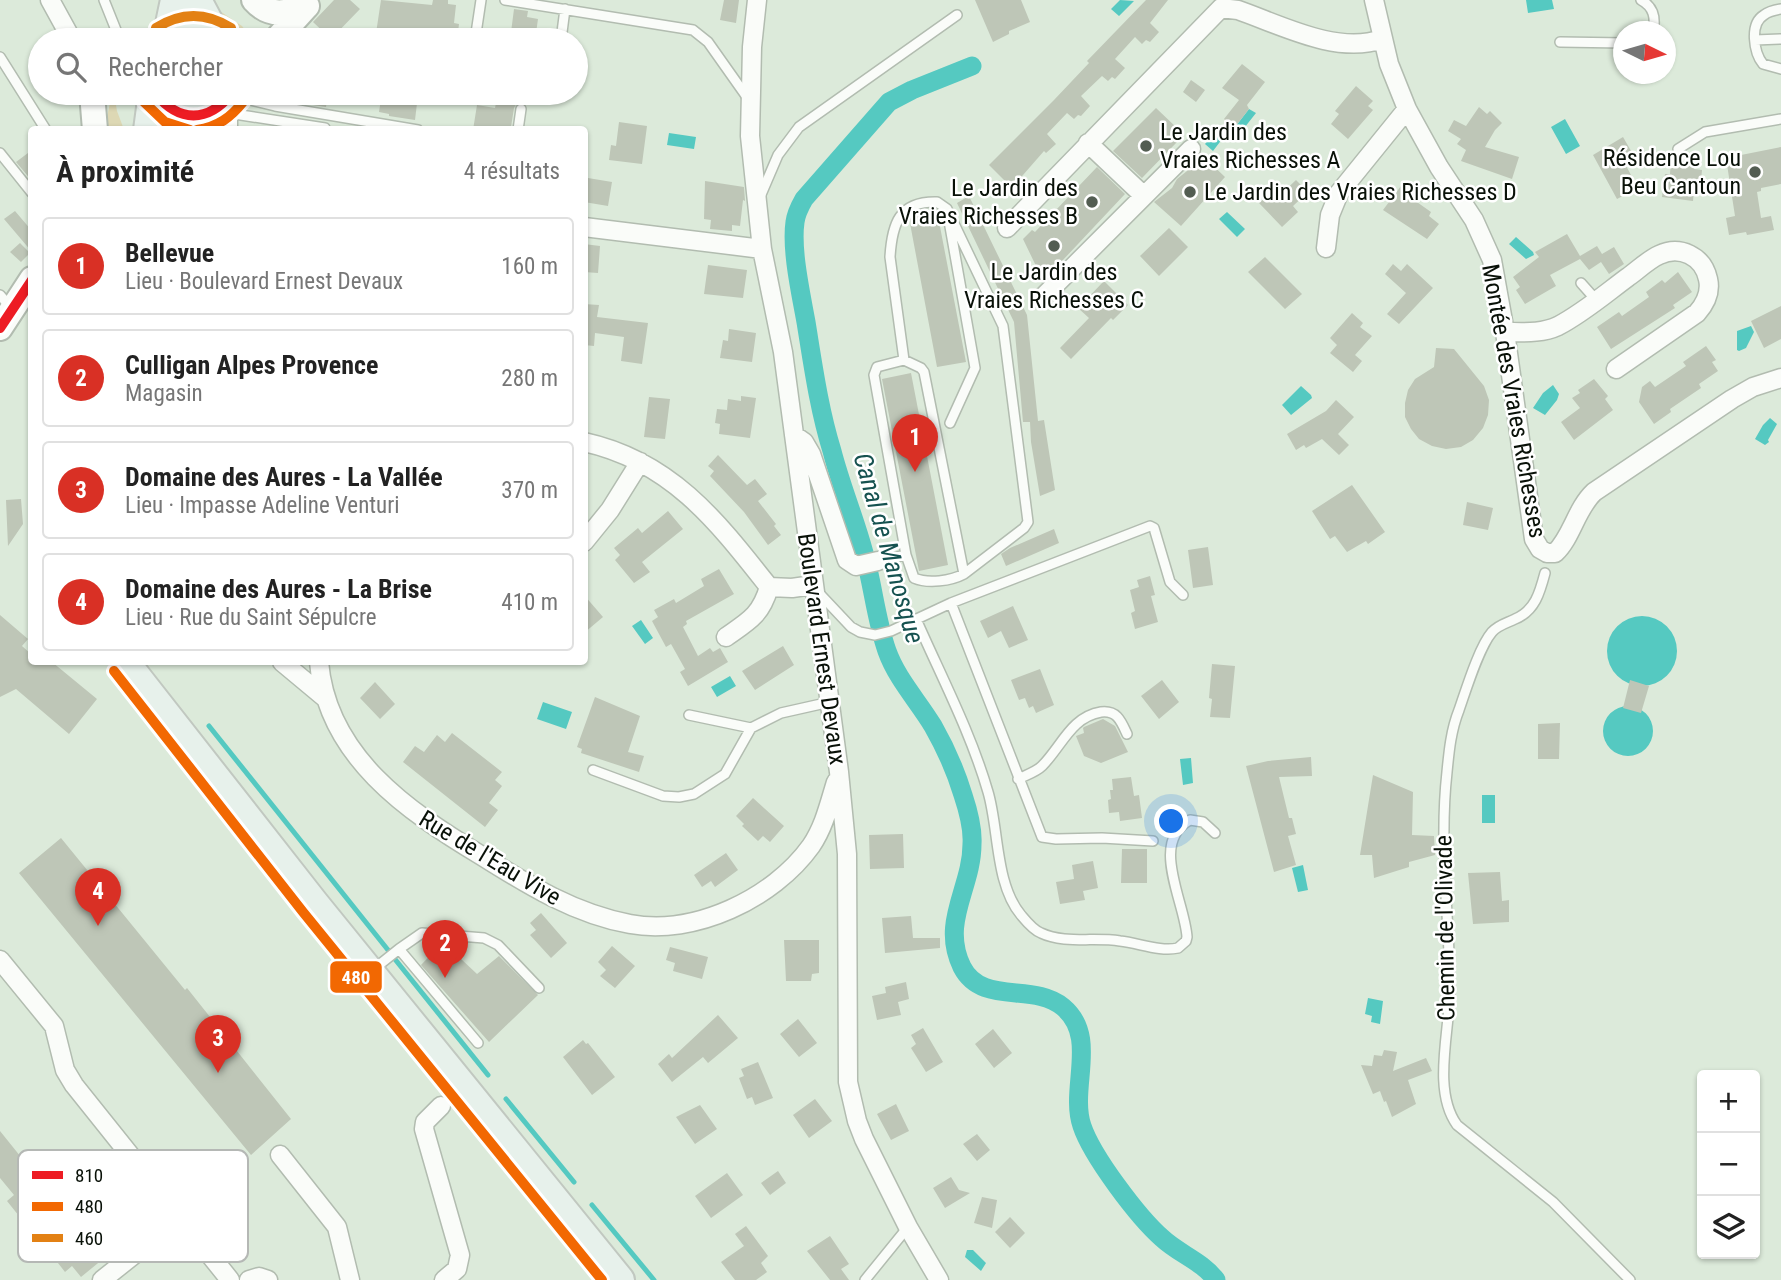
<!DOCTYPE html>
<html lang="fr">
<head>
<meta charset="utf-8">
<style>
  :root { --surface:#fff; --page:#f2f2f2; --text:#222; --muted:#767676; --line:#e0e0e0; --accent:#d93025 }
  body { margin:0; font-family:"Roboto Condensed",sans-serif; background:var(--page); color:var(--text) }
  .controls { position:absolute; right:21px; bottom:21px; display:grid; overflow:hidden; border-radius:7px; box-shadow:0 2px 5px #0004 }
  .controls button { width:63px; height:63px; display:grid; place-items:center; padding:0; border:0; border-bottom:2px solid var(--line); background:var(--surface); color:var(--text); font:35px sans-serif }
  .compass { position:absolute; left:1613px; top:21px; width:63px; height:63px; border-radius:50%; background:var(--surface); box-shadow:0 2px 5px #0004; rotate:95deg }
  .you { position:absolute; left:1172px; top:822px; width:24px; height:24px; margin:-18px; border:5px solid #fff; border-radius:50%; background:#1a73e8; box-shadow:0 0 0 10px #1a73e833 }
  .badge { display:grid; place-items:center; width:46px; height:46px; border-radius:50%; background:var(--accent); color:#fff; font-size:23px; font-weight:700 }
  .pin { position:absolute; translate:-50% -58px; filter:drop-shadow(0 2px 4px #0008) }
  .pin::after { content:''; position:absolute; top:37px; width:24px; height:21px; background:inherit; clip-path:polygon(0 0,100% 0,50% 100%) }
  .list { margin:0; padding:0; list-style:none }
  h2 { display:flex; justify-content:space-between; align-items:center; height:91px; margin:0; padding:0 28px; font-size:30px }
  h2 small { font-size:23px; font-weight:400; color:var(--muted) }
  .list li { display:grid; grid-template-columns:46px 1fr auto; gap:21px; align-items:center; box-sizing:border-box; height:98px; margin:0 14px 14px; padding:0 14px; border:2px solid var(--line); border-radius:7px }
  .list b { display:block; font-size:26px; white-space:nowrap }
  .list p { margin:0; font-size:23px; white-space:nowrap; color:var(--muted) }
  .list em { font-size:23px; font-style:normal; color:var(--muted) }
  .icon { flex:none; width:38px; height:38px; fill:none; stroke:currentColor; stroke-width:2; stroke-linecap:round; stroke-linejoin:round }
  .map { position:relative; flex:none; width:1781px; height:1280px; overflow:hidden }
  .search { position:absolute; background:var(--surface); box-shadow:0 2px 5px #0004; left:28px; top:28px; width:560px; height:77px; display:flex; align-items:center; gap:18px; box-sizing:border-box; padding:0 24px; border-radius:38px; color:var(--muted); font-size:26px }
  .panel { position:absolute; background:var(--surface); box-shadow:0 2px 5px #0004; left:28px; top:126px; width:560px; height:539px; border-radius:7px }
  .map>svg:first-child { display:block }
  .green { fill:#ddd8b4 }
  .water { fill:#55c9c1 }
  .lines { fill:none; stroke-linecap:round; stroke-linejoin:round }
  .stream { stroke:#55c9c1; stroke-width:5 }
  .canal { stroke:#55c9c1; stroke-width:19 }
  .building { fill:#bec6b7 }
  .lane-casing { stroke:#b2bcb0; stroke-width:12 }
  .street-casing { stroke:#b2bcb0; stroke-width:21 }
  .secondary-casing { stroke:#b2bcb0; stroke-width:28 }
  .primary-casing { stroke:#c1c8c0; stroke-width:32 }
  .lane { stroke:#fafcf9; stroke-width:9 }
  .street { stroke:#fafcf9; stroke-width:18 }
  .secondary { stroke:#fafcf9; stroke-width:24 }
  .primary { stroke:#e7f1eb; stroke-width:28 }
  .bus-1-casing { stroke:#fff; stroke-width:16 }
  .bus-2-casing { stroke:#fff; stroke-width:16 }
  .bus-3-casing { stroke:#fff; stroke-width:16 }
  .bus-1 { stroke:#ed1c24; stroke-width:10 }
  .bus-2 { stroke:#f26802; stroke-width:10 }
  .bus-3 { stroke:#e38114; stroke-width:10 }
  .poi-dot { fill:#535d52; stroke:#fff; stroke-width:2.5 }
  .labels { text-anchor:middle; stroke-width:5; stroke-linejoin:round; paint-order:stroke }
  .poi-label { font-size:24px; fill:#091108; stroke:#fff; text-anchor:start }
  .street-label { font-size:24px; fill:#091108; stroke:#fff }
  .water-label { font-size:26px; font-style:italic; fill:#165250; stroke:#fff }
  .key { fill:#fff; stroke:#b5b8b5; stroke-width:2 }
  .key-label { font-size:19px; fill:#091108 }
  .line-badge { stroke:#fff; stroke-width:2.5 }
  .badge-label { font-size:19px; text-anchor:middle; font-weight:bold; fill:#fff }
</style>
</head>
<body>
<div class="map">
<svg width="1781" height="1280" viewBox="0 0 1781 1280">
  <rect width="100%" height="100%" fill="#dceada"/>
  <path class="green" d="M211,5L242,26L249,35C228,32 222,23 211,5Z
    M112,93H114L117,111L123,127L108,129L107,117Z"/>
  <path class="water" d="M1120,0L1134,1L1119,16L1111,9Z
    M1526,0H1552L1554,9L1528,13Z
    M1249,109L1256,113L1241,132L1235,127Z
    M1565,119L1580,146L1566,154L1551,127Z
    M1222,127L1225,129L1226,134L1213,151L1205,144L1218,128Z
    M669,133L696,137L694,149L667,145Z
    M1227,212L1245,229L1237,237L1219,219Z
    M1516,237L1533,252L1534,255L1526,259L1509,244Z
    M1751,326L1754,332L1746,348L1739,351L1737,350V331Z
    M1553,385L1559,394L1557,400L1545,415L1533,408L1543,393Z
    M1301,386L1311,395L1312,398L1291,415L1282,405Z
    M1770,418L1777,424L1768,440L1769,442L1765,445L1755,439L1763,425Z
    M1607 651a35 35 0 1 1 70 0a35 35 0 1 1-70 0Z
    M641,620L653,638L645,644L632,626Z
    M730,676L736,686L717,697L711,687Z
    M543,702L572,712L566,729L537,719Z
    M1603 731a25 25 0 1 1 50 0a25 25 0 1 1-50 0Z
    M1191,758L1193,783L1183,785L1180,759Z
    M1482,795H1495V823H1482Z
    M1303,865L1308,890L1298,892L1292,868Z
    M1368,998L1383,1001L1380,1024L1371,1022L1372,1016L1365,1014Z
    M967,1250H973L986,1263L981,1271L965,1257Z"/>
  <g class="lines">
    <path class="stream" d="M209,726L392,955
      M394,958L488,1075
      M506,1099L574,1182
      M592,1205L654,1280"/>
    <path class="canal" d="M972,66L912,90L889,102L804,199C800,206 796,214 795,222C791,250 801,294 806,322C813,365 819,409 832,451C841,486 855,519 864,553C873,585 876,620 887,651C897,679 918,701 933,726C945,747 956,772 963,795C968,810 973,829 972,844C972,888 940,922 962,967C982,1006 1033,982 1063,1007C1099,1037 1069,1088 1082,1126C1092,1156 1138,1217 1162,1238C1179,1254 1202,1261 1216,1280"/>
  </g>
  <path class="building" d="M334,0H350L360,9L331,39L313,22Z
    M381,0L432,5L433,0H448V4L456,5L454,23L459,24L457,40H426L427,37L400,33L399,40H375Z
    M724,0H739L736,23L720,20Z
    M975,0H1021L1030,22L1009,31V34L993,42Z
    M1146,0H1168L1150,23L1159,32L1150,42L1146,40L1142,44L1135,37L1115,59L1125,68L1115,79L1112,77L1108,81L1102,76L1081,96L1090,106L1081,116L1078,115L1074,119L1067,113L1047,134L1056,144L1046,153L1044,151L1016,183L1013,181L1009,185L989,165L1054,100L1089,63L1087,61Z
    M514,9L528,11L527,17L538,19L535,40H510Z
    M1242,64L1265,82L1247,105L1249,109L1235,127L1224,119L1239,100L1222,88Z
    M1191,80L1205,90L1196,102L1183,92Z
    M1356,86L1373,101L1368,106L1373,110L1348,139L1331,124L1339,114L1335,111Z
    M281,93H328L326,107L281,100Z
    M382,93L418,95L415,120L389,116V114L379,112Z
    M497,98L518,101L514,108L511,127H508V130H473L477,105L495,108Z
    M1479,107L1487,114L1490,111L1502,123L1495,130L1485,147L1519,157L1512,179L1461,161L1466,150L1457,144L1461,139L1448,131L1454,120L1466,126Z
    M1156,108L1177,128L1170,135L1177,142L1142,178L1113,151Z
    M619,122L647,126L642,164L609,160L611,145L616,146Z
    M1623,137L1634,156L1624,162L1638,188L1617,199L1593,155Z
    M1781,147V184L1761,188V191L1757,192L1761,218L1771,216L1774,230L1747,235L1746,232L1729,235L1726,218L1735,216L1726,158Z
    M32,150V181L16,162Z
    M1201,154L1225,177L1181,226L1154,202L1172,188L1177,179L1187,171Z
    M1671,159L1695,162L1694,169L1702,170L1700,191L1694,190L1693,201L1662,197L1665,174H1670Z
    M1097,167L1125,194L1047,277L1037,268L1023,239L1032,230L1035,232Z
    M588,178L612,182L608,206L584,202Z
    M1296,180L1308,192L1293,206L1298,212L1282,227L1259,203L1269,194L1275,200Z
    M705,181L744,187L745,201L743,200L740,226L732,225V231L710,229L711,220L704,219Z
    M1401,186L1416,197L1414,200L1431,212L1429,216L1439,224L1427,239L1383,210Z
    M969,196L1027,315L1038,421L1044,420L1055,490L1040,496L1031,442L1030,422H1023L1014,322L957,203Z
    M15,211L32,231V252L4,219Z
    M937,211L966,362L937,367L909,218Z
    M1169,228L1188,247L1159,276L1140,256Z
    M1567,234L1580,256L1597,246L1602,254L1614,247L1624,264L1609,274L1601,262L1589,270L1580,259L1550,275L1556,286L1525,304L1516,290L1520,287L1513,277L1539,257L1535,252Z
    M20,243L30,253L21,262L10,252Z
    M584,244L600,246L598,273L584,272Z
    M1265,257L1302,294L1285,309L1248,272Z
    M1393,264L1401,271L1407,264L1433,288L1399,324L1387,314L1406,293L1385,274Z
    M708,265L747,270L743,298L704,294Z
    M1678,272L1692,292L1673,305L1675,308L1611,349L1597,327L1619,312L1622,316L1649,297L1646,292L1662,280L1665,283Z
    M1104,281L1128,305L1113,320L1111,318L1071,359L1060,348L1089,318L1078,308Z
    M584,304L599,305L597,317L648,323L642,364L621,361L624,337L595,333L594,346L584,345Z
    M1781,306V339L1764,348L1751,321Z
    M1352,313L1363,323L1360,327L1372,336L1355,355L1362,361L1353,372L1330,353L1337,345L1330,338Z
    M729,329L756,333L752,362L720,358L723,340L728,341Z
    M1706,346L1716,360L1712,362L1718,371L1699,384L1701,388L1670,409L1671,412L1654,424L1639,402L1642,387L1650,381L1655,387L1686,366L1683,362Z
    M1436,348L1454,349L1484,386L1489,400L1488,415L1483,428L1473,440L1461,447L1446,449L1432,446L1419,439L1411,429L1405,417V403L1408,390L1415,379L1434,367Z
    M911,373L948,565L919,571L882,379Z
    M1594,379L1608,396L1605,399L1613,410L1574,440L1561,422L1580,408L1572,398L1580,393L1578,390Z
    M741,396L756,398L750,438L719,434L720,424L715,423L717,409L727,410L728,399L741,401Z
    M649,397L670,399L665,439L644,437Z
    M1336,400L1354,417L1338,434L1349,445L1339,455L1322,439L1306,448L1304,445L1296,450L1287,434L1326,411Z
    M718,455L747,485L755,479L767,494L758,501L776,524L774,526L781,535L768,545L744,512L710,476L714,471L708,466Z
    M1352,485L1385,532L1368,544L1366,541L1347,552L1335,536L1330,539L1312,511Z
    M21,499L23,524L8,546L6,500Z
    M1467,502L1493,508L1488,530L1463,525Z
    M668,511L683,529L642,562L650,572L634,583L615,560L620,555L614,548L638,528L642,533Z
    M1054,529L1059,543L1006,566L1001,554L1010,548Z
    M1208,547L1213,585L1193,588L1188,550Z
    M719,569L734,594L686,621L687,624L683,627L698,656L710,648L713,652L720,648L728,662L688,686L680,672L685,669L671,644L666,647L652,621L658,617L654,610L674,599L676,603L704,586L701,579Z
    M1150,576L1155,595L1151,596L1158,622L1135,629L1131,613L1135,611L1130,590L1139,587L1137,580Z
    M584,595L603,617L584,633Z
    M1013,606L1028,640L1009,648L1001,631L988,638L980,621Z
    M0,615L28,639L22,646L32,655V662H52L97,699L69,734L16,689L0,697Z
    M783,646L794,665L755,690L742,671Z
    M1212,664L1235,666L1230,718L1210,717L1212,699L1209,698Z
    M1040,669L1054,705L1036,713L1033,706L1029,708L1025,698L1019,700L1011,680Z
    M1162,680L1179,702L1159,719L1141,696Z
    M1630,680L1649,686L1641,713L1623,708Z
    M375,682L395,704L380,719L360,698Z
    M595,697L640,716L628,752L644,756L639,772L581,753L582,749L577,747Z
    M1103,719L1115,726L1128,752L1101,763L1084,756L1076,736L1084,733L1083,728L1084,727Z
    M1560,723L1559,759H1538V724Z
    M452,733L502,772L495,780L502,786L489,803L498,810L485,827L403,762L415,746L424,752L437,735L445,742Z
    M1311,757L1312,776L1279,777L1289,818H1292L1296,834L1288,836L1296,865L1274,872L1246,766L1268,761Z
    M1373,775L1413,792L1412,835L1434,836L1435,855L1409,862V867L1374,878L1372,855H1360Z
    M1131,777L1134,796L1139,795L1142,818L1120,821L1119,812L1109,813L1108,800L1111,799L1110,790H1113L1112,779Z
    M753,798L784,826L770,842L763,836L758,841L742,826L744,824L736,816Z
    M903,834L904,868L870,869L869,835Z
    M61,838L185,990L187,988L291,1119L251,1155L19,873Z
    M1122,849H1147V883H1121Z
    M726,853L738,870L715,887L711,881L702,887L694,875Z
    M1093,861L1098,888L1083,891L1085,900L1060,904L1056,882L1074,879L1072,865Z
    M1500,872L1502,901L1509,900V922L1473,924L1468,873Z
    M541,913L567,943L551,958L530,935L536,930L530,923Z
    M911,916L913,938H940V948L885,953L882,918Z
    M784,940H819V973L812,974L811,981H786Z
    M443,942L477,974L499,956L538,995L489,1042L421,965Z
    M612,946L635,966L615,988L600,976L606,970L598,962Z
    M670,947L708,957L702,979L673,971L675,963L666,960Z
    M906,982L909,999L898,1002L901,1015L877,1020L872,996L886,993L885,987Z
    M718,1015L738,1038L708,1063L703,1057L672,1082L658,1064L669,1054L672,1058Z
    M798,1019L817,1043L799,1057L780,1034Z
    M923,1028L943,1062L926,1072L911,1048L916,1044L911,1035Z
    M993,1029L1012,1053L994,1068L975,1044Z
    M583,1040L586,1044L588,1043L615,1077L592,1095L563,1057Z
    M1384,1050L1397,1052L1393,1071L1426,1058L1432,1071L1408,1080L1416,1104L1392,1117L1386,1101L1384,1102L1380,1091L1373,1094L1361,1065L1372,1066L1374,1055L1382,1056Z
    M758,1062L773,1098L755,1105L752,1097L747,1099L739,1078L744,1076L741,1069Z
    M815,1099L832,1121L809,1138L793,1115Z
    M896,1104L909,1131L891,1140L877,1114Z
    M700,1105L717,1129L695,1144L676,1117Z
    M0,1131L103,1259L81,1277L72,1266L65,1272L44,1245L47,1240L32,1222L27,1226L7,1201L14,1195L0,1178Z
    M977,1134L990,1150L977,1161L963,1144Z
    M778,1171L786,1183L770,1195L761,1183Z
    M727,1173L743,1195L711,1218L695,1196Z
    M951,1177L959,1190L970,1193L945,1208L933,1188Z
    M982,1197L997,1200L992,1228L974,1223Z
    M1010,1217L1025,1233L1010,1248L995,1232Z
    M746,1226L768,1256L761,1263L767,1272L756,1280H735L721,1262L744,1246L735,1234Z
    M830,1236L849,1264L841,1269L849,1280H830L807,1251Z"/>
  <g class="lines">
    <g class="lane-casing">
      <path id="lane" d="M104,0L120,40
        M505,0L693,30L708,42L749,100
        M1641,0C1654,7 1656,18 1653,32
        M1781,9C1775,10 1769,11 1764,15C1749,24 1754,53 1763,64L1781,69
        M475,40L481,0
        M561,40L565,9
        M1755,40L1781,39
        M1560,42L1624,43
        M0,57L46,130
        M234,93L246,99L275,106L418,130
        M553,96V93
        M228,113L325,128
        M518,130L521,109
        M1678,149L1705,132L1781,119
        M0,153L32,193
        M760,197L778,155L799,127L957,15
        M949,221L975,368L950,423
        M1581,283L1597,301
        M0,295L11,308
        M904,360L921,368L924,372L964,574
        M878,561L906,555L874,375L877,367L904,360L890,257C892,224 899,201 937,202L947,209L1003,326L1028,522L1024,528L964,574C951,581 928,584 914,578L906,555
        M1545,573C1540,592 1535,611 1515,619C1507,623 1498,625 1492,632C1479,647 1466,690 1459,710C1451,730 1449,751 1447,772C1439,844 1449,914 1450,985C1451,1027 1431,1089 1457,1125L1553,1202L1630,1280
        M818,592L851,627L860,632L875,635L891,631L951,603L1150,526L1154,528L1170,582L1183,595
        M951,603L1042,837L1056,839L1102,838L1153,841
        M916,619C941,676 971,733 988,792C999,829 995,884 1021,915C1026,921 1033,930 1041,933C1064,944 1095,937 1120,941C1139,943 1160,952 1178,948L1186,941L1187,937C1185,902 1149,842 1190,820L1203,822L1215,833
        M689,715L751,728
        M593,770L663,796L679,797L694,794L725,774L751,728L781,713L830,702
        M1018,779C1026,775 1036,772 1042,766C1062,746 1071,717 1101,712C1117,710 1121,721 1127,734
        M399,949L422,933L484,938L498,945L539,988
        M374,969L399,949L478,1043
        M865,1280L908,1227"/>
    </g>
    <g class="street-casing">
      <path id="street" d="M50,0L72,40
        M757,0L752,47L750,136L762,249L783,352L839,772L847,854L848,1082L857,1121L864,1139L908,1227L939,1280
        M1374,0L1389,64L1407,109L1439,167L1474,220L1492,260L1505,332L1534,539L1540,549L1547,553
        M228,130V99
        M1088,143L1144,196
        M584,227L762,249
        M1007,228L1221,8L1238,10C1281,25 1337,55 1382,39
        M1326,248L1330,215L1339,193L1407,109
        M1043,297L1191,149
        M1505,332C1522,332 1541,334 1558,326C1583,313 1605,294 1628,277C1638,270 1648,260 1659,255C1680,245 1703,256 1708,279C1711,292 1705,304 1697,313L1616,369
        M794,435L804,442L811,454L847,560L856,566L878,561
        M584,442C671,461 717,521 769,587L792,588L813,585
        M584,542L610,510L640,462
        M1547,553H1555C1572,537 1576,509 1594,492L1732,399L1753,387L1781,378
        M726,637C749,621 761,615 769,587
        M282,662L324,697
        M319,662C327,756 407,811 482,856C528,885 575,914 630,924C694,936 773,899 811,846C824,827 829,805 836,782
        M0,960L54,1026L65,1070L74,1085L230,1280
        M441,1106L425,1122L424,1129L460,1255L457,1269L444,1280
        M280,1155L337,1227L350,1280
        M102,1280L180,1218
        M249,1280L259,1277L268,1280"/>
    </g>
    <g class="secondary-casing">
      <path id="secondary" d="M254,0C270,18 287,13 307,6
        M276,40L306,7
        M92,93L95,130
        M0,328L32,279"/>
    </g>
    <g class="primary-casing">
      <path id="primary" d="M197,0L215,34
        M167,38L175,0
        M164,40C183,26 204,26 223,40
        M155,93C174,123 213,124 232,93
        M148,130L153,93
        M125,662L314,903L620,1280"/>
    </g>
    <use href="#lane" class="lane"/>
    <use href="#street" class="street"/>
    <use href="#secondary" class="secondary"/>
    <use href="#primary" class="primary"/>
    <g class="bus-1-casing">
      <path id="bus-1" d="M155,93C179,123 208,123 232,93
        M0,328L32,280"/>
    </g>
    <g class="bus-2-casing">
      <path id="bus-2" d="M144,102L165,122L190,130
        M197,130C218,127 231,117 243,102
        M114,671L303,912L602,1280"/>
    </g>
    <g class="bus-3-casing">
      <path id="bus-3" d="M156,28C181,12 206,12 231,28"/>
    </g>
    <use href="#bus-1" class="bus-1"/>
    <use href="#bus-2" class="bus-2"/>
    <use href="#bus-3" class="bus-3"/>
  </g>
  <g class="poi-dot">
    <circle cx="1146" cy="146" r="7"/>
    <circle cx="1755" cy="172" r="7"/>
    <circle cx="1190" cy="192" r="7"/>
    <circle cx="1092" cy="202" r="7"/>
    <circle cx="1054" cy="246" r="7"/>
  </g>
  <g class="labels">
    <g class="poi-label">
      <text x="1160" y="140">Le Jardin des<tspan x="1160" dy="28">Vraies Richesses A</tspan></text>
      <text x="1741" y="166" text-anchor="end">Résidence Lou<tspan x="1741" dy="28">Beu Cantoun</tspan></text>
      <text x="1078" y="196" text-anchor="end">Le Jardin des<tspan x="1078" dy="28">Vraies Richesses B</tspan></text>
      <text x="1204" y="200">Le Jardin des Vraies Richesses D</text>
      <text x="1054" y="280" text-anchor="middle">Le Jardin des<tspan x="1054" dy="28">Vraies Richesses C</tspan></text>
    </g>
    <g class="street-label">
      <text transform="translate(1514 401) rotate(80)" y="8">Montée des Vraies Richesses</text>
      <text transform="translate(822 649) rotate(82)" y="8">Boulevard Ernest Devaux</text>
      <text transform="translate(490 858) rotate(31)" y="8">Rue de l'Eau Vive</text>
      <text transform="translate(1445 928) rotate(-91)" y="8">Chemin de l'Olivade</text>
    </g>
    <g class="water-label">
      <text transform="translate(889 548) rotate(74)" y="9">Canal de Manosque</text>
    </g>
  </g>
  <rect x="18" y="1150" width="230" height="112" rx="10" class="key"/>
  <rect x="32" y="1171" width="31" height="8" fill="#ed1c24"/>
  <rect x="32" y="1202" width="31" height="9" fill="#f26802"/>
  <rect x="32" y="1234" width="31" height="8" fill="#e38114"/>
  <g class="key-label">
    <text x="75" y="1182">810</text>
    <text x="75" y="1213">480</text>
    <text x="75" y="1245">460</text>
  </g>
  <rect class="line-badge" x="329" y="960" width="54" height="34" rx="7" fill="#f26802"/>
  <g class="badge-label">
    <text x="356" y="984">480</text>
  </g>
</svg>
<div class="controls">
<button>+</button>
<button>−</button>
<button><svg class="icon" aria-label="layers" viewBox="0 0 24 24"><path d="M12 4l9 5-9 5-9-5zM3 14l9 5 9-5"/></svg></button>
</div>
<svg class="compass" viewBox="-18 -18 36 36"><path d="M0-13l5 13h-10z" fill="#e53935"/><path d="M0 13l5-13h-10z" fill="#767676"/></svg>
<div class="you"></div>
<div class="pin badge" style="left:915px;top:472px">1</div>
<div class="pin badge" style="left:445px;top:978px">2</div>
<div class="pin badge" style="left:218px;top:1073px">3</div>
<div class="pin badge" style="left:98px;top:926px">4</div>
<div class="search"><svg class="icon" aria-label="search" viewBox="0 0 24 24"><circle cx="10" cy="10" r="6"/><path d="M15 15l6 6"/></svg>Rechercher</div>
<section class="panel">
<h2>À proximité<small>4 résultats</small></h2>
<ul class="list">
<li><span class="badge">1</span><div><b>Bellevue</b><p>Lieu · Boulevard Ernest Devaux</p></div><em>160 m</em></li>
<li><span class="badge">2</span><div><b>Culligan Alpes Provence</b><p>Magasin</p></div><em>280 m</em></li>
<li><span class="badge">3</span><div><b>Domaine des Aures - La Vallée</b><p>Lieu · Impasse Adeline Venturi</p></div><em>370 m</em></li>
<li><span class="badge">4</span><div><b>Domaine des Aures - La Brise</b><p>Lieu · Rue du Saint Sépulcre</p></div><em>410 m</em></li>
</ul>
</section>
</div>
</body>
</html>
